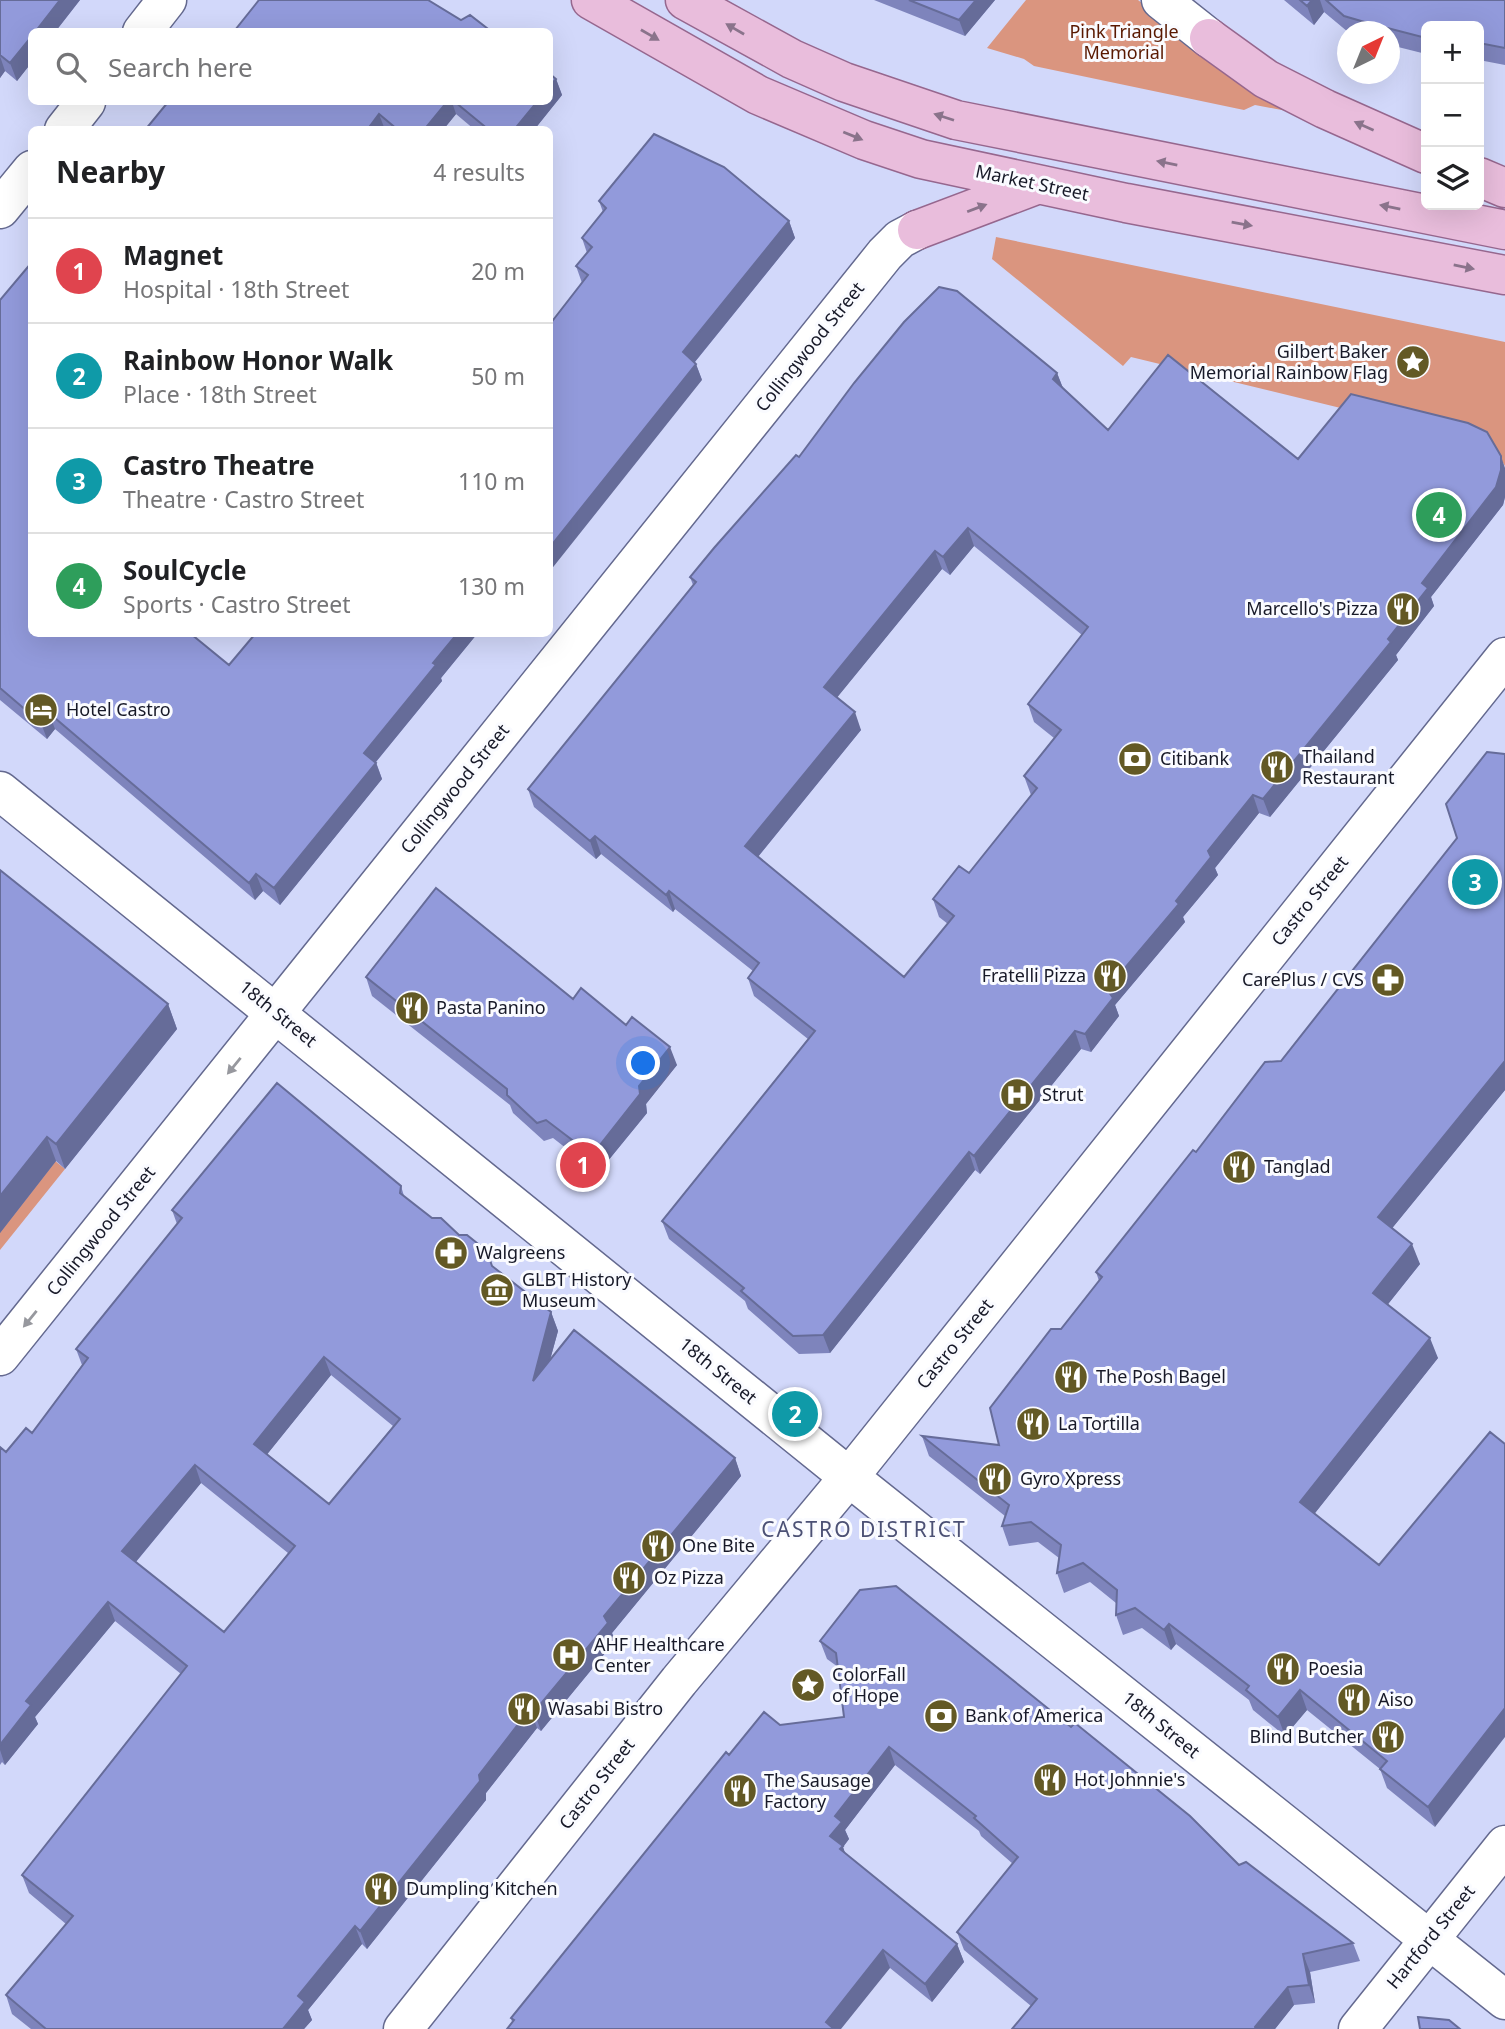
<!DOCTYPE html>
<html lang="en">
<head>
<meta charset="utf-8">
<style>
  :root { --surface:#fff; --page:#f6f6f6; --text:#202124; --muted:#757577; --line:#e0e0e0; --accent:#d93025 }
  body { margin:0; font-family:"Noto Sans",sans-serif; background:var(--page); color:var(--text) }
  .controls { position:absolute; right:21px; top:21px; display:grid; overflow:hidden; border-radius:10px; box-shadow:0 7px 28px #0002 }
  .controls button { width:63px; height:63px; display:grid; place-items:center; padding:0; border:0; border-bottom:2px solid var(--line); background:var(--surface); color:var(--text); font:35px sans-serif }
  .compass { position:absolute; left:1337px; top:21px; width:63px; height:63px; border-radius:50%; background:var(--surface); box-shadow:0 7px 28px #0002; rotate:43deg }
  .you { position:absolute; left:644px; top:1064px; width:24px; height:24px; margin:-18px; border:5px solid #fff; border-radius:50%; background:#1a73e8; box-shadow:0 0 0 10px #1a73e833 }
  .badge { display:grid; place-items:center; width:46px; height:46px; border-radius:50%; background:var(--accent); color:#fff; font-size:23px; font-weight:700 }
  .pin { position:absolute; translate:-50% -50%; border:4px solid #fff; box-shadow:0 2px 7px #0006 }
  .list { margin:0; padding:0; list-style:none }
  h2 { display:flex; justify-content:space-between; align-items:center; height:91px; margin:0; padding:0 28px; font-size:30px }
  h2 small { font-size:23px; font-weight:400; color:var(--muted) }
  .list li { display:grid; grid-template-columns:46px 1fr auto; gap:21px; align-items:center; box-sizing:border-box; height:105px; padding:0 28px; border-top:2px solid var(--line) }
  .list b { display:block; font-size:26px; white-space:nowrap }
  .list p { margin:0; font-size:23px; white-space:nowrap; color:var(--muted) }
  .list em { font-size:23px; font-style:normal; color:var(--muted) }
  .icon { flex:none; width:38px; height:38px; fill:none; stroke:currentColor; stroke-width:2; stroke-linecap:round; stroke-linejoin:round }
  .map { position:relative; flex:none; width:1505px; height:2029px; overflow:hidden }
  .search { position:absolute; background:var(--surface); box-shadow:0 7px 28px #0002; left:28px; top:28px; width:525px; height:77px; display:flex; align-items:center; gap:18px; box-sizing:border-box; padding:0 24px; border-radius:10px; color:var(--muted); font-size:26px }
  .panel { position:absolute; background:var(--surface); box-shadow:0 7px 28px #0002; left:28px; top:126px; width:525px; height:511px; border-radius:10px }
  .map>svg:first-child { display:block }
  .green { fill:#da957f }
  .lines { fill:none; stroke-linecap:round; stroke-linejoin:round }
  .minor-casing { stroke:#64698f; stroke-width:41 }
  .tertiary-casing { stroke:#64698f; stroke-width:41 }
  .secondary-casing { stroke:#64698f; stroke-width:41 }
  .primary-casing { stroke:#96678e; stroke-width:41 }
  .minor { stroke:#fff; stroke-width:38 }
  .tertiary { stroke:#fff; stroke-width:38 }
  .secondary { stroke:#fff; stroke-width:38 }
  .primary { stroke:#e9bddc; stroke-width:38 }
  .wall { fill:#7e84bc; fill-rule:evenodd }
  .shaded-wall { fill:#666c99 }
  .building { fill:#929adb; stroke:#666c99; stroke-width:2; fill-rule:evenodd }
  .oneway { fill:#8a738b }
  .oneway2 { fill:#97989e }
  .labels { text-anchor:middle; stroke-width:6; stroke-linejoin:round; paint-order:stroke }
  .park-label { font-size:18px; fill:#591801; stroke:#fafbff }
  .street-label { font-size:18px; fill:#171928; stroke:#fafbff }
  .poi-label { font-size:18px; fill:#171928; stroke:#fafbff; text-anchor:start }
  .quarter-label { font-size:21px; letter-spacing:2px; fill:#4c5175; stroke:#fafbff }
</style>
</head>
<body>
<div class="map">
<svg width="1505" height="2029" viewBox="0 0 1505 2029">
  <rect width="100%" height="100%" fill="#d2d8fa"/>
  <path class="green" d="M1026,0H1138L1255,92L1292,112L1255,105L1244,110L1034,66L1024,59L987,48Z
    M996,237L1505,342V466L1499,456L1357,412L1131,357L1123,366L992,259Z
    M0,1116L65,1169L0,1250Z"/>
  <g class="lines">
    <g class="minor-casing">
      <path id="minor" d="M142,32L167,0
        M64,130L86,102
        M0,209L32,170
        M0,1356L885,254L900,239L917,230
        M1358,2029L1505,1845"/>
    </g>
    <g class="tertiary-casing">
      <path id="tertiary" d="M0,791L849,1477L1505,2000
        M403,2029L679,1681L849,1477L1505,657"/>
    </g>
    <g class="secondary-casing">
      <path id="secondary" d="M1161,0L1209,38"/>
    </g>
    <g class="primary-casing">
      <path id="primary" d="M591,0L758,95L864,140L921,159L1126,203L1505,275
        M685,0L792,59L844,82L956,120L1505,230
        M1209,38L1266,79L1325,109L1426,154
        M1479,177L1505,188
        M917,230L1036,185"/>
    </g>
    <use href="#minor" class="minor"/>
    <use href="#tertiary" class="tertiary"/>
    <use href="#secondary" class="secondary"/>
    <use href="#primary" class="primary"/>
  </g>
  <path class="wall" d="M0,0H80L17,81L5,71L0,78Z
    M874,0H995L965,36Z
    M1284,0H1505V65L1479,60V26H1426V54L1390,45V32H1348L1324,12L1314,25Z
    M556,79L562,95L534,130H475L456,114L443,130H145L168,102H550Z
    M599,201L789,221L795,238L695,362L702,380L582,283L576,266L587,253L582,238L603,212Z
    M0,300L32,634L229,665L255,634H477L441,678L442,681L376,762L382,779L280,905L263,891L255,900L55,729L47,739L0,700Z
    M1057,373L1063,388L1108,430L1298,459L1505,468V497L1503,505L1431,597L1434,606L1396,655L1398,660L1270,817L1259,813L1215,868L1218,875L1183,917L1185,922L1115,1005L1119,1016L1091,1052L1081,1049L980,1174L975,1170L830,1353L799,1354L748,1309L745,1301L669,1239L662,1221L808,1039L754,996L748,978L753,971L675,909L673,912L601,854L596,859L534,807L528,789L693,585L690,577L799,457ZM974,546L1082,635L1028,704L1034,722L1054,738L1024,776L1031,795L969,873L933,899L939,917L948,924L904,977L758,857L861,730L837,697L942,569L950,575Z
    M1505,754V1090L1392,1228L1420,1264L1388,1304L1438,1358L1314,1514L1379,1565L1435,1827L1387,1788L1380,1769L1307,1710L1285,1736L1253,1710L1249,1700L1176,1644L1171,1650L1142,1628L1123,1635L1116,1615V1603L1090,1582L1064,1593L1057,1573L1059,1558L1038,1542L1009,1546L1002,1526L1005,1516L929,1456L922,1436L999,1445L1061,1329L1099,1281L1096,1272L1196,1152L1281,1061L1457,838Z
    M0,870L168,1004L177,1029L65,1169L56,1161L0,1233Z
    M366,977L573,999L626,1025L677,1065L646,1104L647,1113L598,1173L553,1138L544,1141L513,1113L510,1105L372,996Z
    M401,1186L404,1196L551,1312L558,1331L550,1360L735,1458L741,1476L612,1633L615,1641L541,1731L537,1728L486,1793V1800L367,1949L362,1944L308,2010L312,2020L304,2029H31L12,2014L6,1995L66,1924L29,1893L22,1875L181,1674L115,1621L35,1717L38,1724L5,1765L2,1762L0,1765V1447L6,1452L32,1433L82,1365L76,1349L177,1224L172,1210ZM331,1375L393,1426L329,1504L267,1454ZM201,1483L288,1553L224,1632L136,1562Z
    M820,1641L1239,1865L1353,1943L1360,1961L1310,1972L1315,2003L1294,2005L1275,2029H1012L1031,2006L964,1950L957,1932L1013,1864L981,1836L979,1831L895,1765L845,1830L849,1839L843,1847L845,1854L957,1944L964,1962L932,2002L890,1968L512,2022L511,2018L729,1755L780,1725L844,1717L838,1667L827,1659Z"/>
  <path class="shaded-wall" d="M60,0H80L55,32H35Z
    M976,0H995L965,36L959,20Z
    M1312,0H1320L1324,12L1314,25L1307,6Z
    M32,36V62L17,81L10,63Z
    M0,56L5,71L0,78Z
    M556,79L562,95L534,130H514L537,102H550V86Z
    M447,102H452L456,114L443,130H424Z
    M379,114L385,130H367Z
    M789,221L795,238L689,369L683,352Z
    M696,364L702,380L550,571V547Z
    M1057,373L1064,391L1053,379Z
    M1501,456L1505,468V497L1503,505L1431,597L1434,606L1396,655L1398,660L1270,817L1263,799L1388,639Z
    M968,528L974,546L950,575L943,557Z
    M935,551L942,569L831,705L824,687Z
    M457,634H477L441,678L442,681L370,769L364,753L433,663Z
    M855,712L861,730L752,864L745,846Z
    M49,713L55,729L47,739L41,723Z
    M376,763L382,779L280,905L274,888Z
    M1253,795L1259,813L1215,868L1218,875L1183,917L1185,922L1115,1005L1119,1016L1091,1052L1085,1034L1107,989L1176,901L1208,851Z
    M595,836L601,854L596,859L590,841Z
    M256,874L263,891L255,900L249,883Z
    M669,891L675,909L673,912L666,895Z
    M168,1004L177,1029L65,1169L56,1144Z
    M1075,1031L1081,1049L980,1174L974,1156Z
    M670,1047L677,1065L646,1104L647,1113L598,1173L592,1155L639,1086Z
    M1505,1061V1090L1385,1237L1378,1217Z
    M47,1137L56,1161L0,1233V1196Z
    M969,1152L975,1170L830,1353L823,1335Z
    M1412,1244L1420,1264L1381,1313L1373,1293Z
    M551,1312L558,1331L539,1400L533,1381Z
    M1430,1338L1438,1358L1308,1522L1300,1502Z
    M324,1357L331,1375L261,1462L254,1444Z
    M735,1458L741,1476L612,1633L615,1641L541,1731L534,1712L604,1616Z
    M195,1465L201,1483L129,1570L122,1551Z
    M108,1602L115,1621L35,1717L38,1724L5,1765L0,1750V1745L26,1701Z
    M1169,1624L1176,1644L1171,1650L1164,1630Z
    M1300,1690L1307,1710L1285,1736L1278,1717Z
    M1505,1708V1737L1435,1827L1428,1807Z
    M530,1709L537,1728L486,1793V1800L367,1949L360,1931Z
    M889,1747L895,1765L845,1830L849,1839L843,1847L849,1864L830,1836L835,1816Z
    M355,1926L362,1944L308,2010L312,2020L304,2029H283L298,1996Z
    M957,1944L964,1962L932,2002L925,1984Z
    M883,1950L890,1968L841,2029H828L826,2022Z
    M1303,1954L1310,1972L1315,2003L1309,1985Z
    M1288,1987L1294,2005L1275,2029H1256L1255,2027Z"/>
  <path class="building" d="M0,0H60L35,32H32V36L10,63L0,55Z
    M259,0H428L461,20L470,15L492,32H225L226,30H235Z
    M909,0H976L959,20Z
    M1300,0H1312L1307,6Z
    M1326,0H1505V48L1479,43V26H1426V38L1368,23L1344,16Z
    M550,74L556,79L550,86Z
    M168,102H447L424,130H398L379,114L367,130H145Z
    M455,102H537L514,130H489Z
    M654,134L724,167L789,221L683,352L696,364L550,547V324L588,275L576,266L592,247L582,238L606,208L599,201Z
    M32,262V634H191L229,665L255,634H457L433,663L436,665L364,753L376,763L274,888L256,874L249,883L49,713L41,723L0,688V300Z
    M939,287L957,291L1057,373L1053,379L1108,430L1168,355L1298,459L1351,394L1468,423L1487,432L1501,456V470L1496,487L1422,583L1428,588L1388,639L1391,642L1263,799L1253,795L1208,851L1211,857L1176,901L1179,904L1107,989L1113,998L1085,1034L1075,1031L974,1156L969,1152L823,1335L793,1336L741,1291L744,1288L662,1221L815,1031L748,978L759,963L669,891L666,895L595,836L590,841L528,789L696,582L690,577L714,548L796,455L799,457L854,383L904,322ZM968,528L1088,627L1028,704L1061,730L1024,776L1037,788L969,873L959,866L933,899L954,916L904,977L745,846L855,712L824,687L935,551L943,557Z
    M1487,752L1505,754V1061L1378,1217L1412,1244L1373,1293L1430,1338L1300,1502L1379,1565L1490,1432L1505,1444V1708L1428,1807L1380,1769L1387,1761L1300,1690L1278,1717L1246,1690L1249,1686L1169,1624L1164,1630L1135,1608L1116,1615L1117,1590L1083,1563L1057,1573L1061,1545L1031,1522L1002,1526L1009,1505L922,1436L999,1445L990,1408L1051,1329H1061L1102,1277L1096,1272L1193,1150L1196,1152L1265,1062L1281,1061L1457,838L1446,804Z
    M0,870L168,1004L56,1144L47,1137L0,1196Z
    M436,888L573,999L581,988L626,1025L632,1017L670,1047L639,1086L640,1094L592,1155L546,1120L537,1123L507,1095V1089L366,977Z
    M277,1083L401,1186L400,1193L432,1218H441L459,1235H467L487,1251L492,1266L551,1312L533,1381L574,1330L735,1458L604,1616L608,1623L534,1712L530,1709L479,1775L480,1781L360,1931L355,1926L298,1996L305,2002L283,2029H46L6,1995L73,1916L22,1875L187,1666L108,1602L26,1701L31,1705L0,1745V1447L6,1452L26,1428L32,1433L88,1358L76,1349L182,1218L172,1210ZM324,1357L400,1419L329,1504L254,1444ZM195,1465L295,1546L224,1632L122,1551Z
    M896,1586L1071,1727L1075,1723L1190,1816L1239,1865L1246,1862L1353,1943L1303,1954L1309,1985L1288,1987L1255,2027L1256,2029H1012L1037,1999L957,1932L1018,1857L974,1818L976,1816L889,1747L835,1816L842,1822L830,1836L843,1846L840,1849L957,1944L925,1984L883,1950L826,2022L834,2029H507L514,2020L511,2018L726,1752L729,1755L764,1712L780,1725L844,1717L836,1653L820,1641L860,1590Z
    M1418,2017L1449,2020L1460,2029H1420Z"/>
  <defs><path id="oneway-solid" d="M-6-.8H1V-3.2L6.5 0L1 3.2V.8H-6Z" transform="scale(1.75)"/></defs>
  <g class="oneway">
    <use href="#oneway-solid" transform="translate(735 29) rotate(-150)"/>
    <use href="#oneway-solid" transform="translate(650 35) rotate(30)"/>
    <use href="#oneway-solid" transform="translate(944 117) rotate(-162)"/>
    <use href="#oneway-solid" transform="translate(1364 126) rotate(-156)"/>
    <use href="#oneway-solid" transform="translate(853 136) rotate(22)"/>
    <use href="#oneway-solid" transform="translate(1167 163) rotate(-169)"/>
    <use href="#oneway-solid" transform="translate(1390 207) rotate(-169)"/>
    <use href="#oneway-solid" transform="translate(977 208) rotate(-21)"/>
    <use href="#oneway-solid" transform="translate(1242 224) rotate(10)"/>
    <use href="#oneway-solid" transform="translate(1464 267) rotate(11)"/>
  </g>
  <g class="oneway2">
    <use href="#oneway-solid" transform="translate(234 1066) rotate(129)"/>
    <use href="#oneway-solid" transform="translate(30 1319) rotate(129)"/>
  </g>
  <defs>
    <g id="sight-disc" transform="scale(1.75)"><circle r="9.5" fill="#635925" stroke="#fafbff"/><path d="M0-6L1.8-2.2L6-1.7L2.9 1.2L3.7 5.4L0 3.3L-3.7 5.4L-2.9 1.2L-6-1.7L-1.8-2.2Z" fill="#fff"/></g>
    <g id="restaurant-disc" transform="scale(1.75)"><circle r="9.5" fill="#635925" stroke="#fafbff"/><path d="M-5-6h1v4h1v-4h1v4h1v-4h1v5L-1.5 .5V6h-2V.5L-5-1ZM5-6V6H3V1.5H1.5Q1.5-4 5-6Z" fill="#fff"/></g>
    <g id="hotel-disc" transform="scale(1.75)"><circle r="9.5" fill="#635925" stroke="#fafbff"/><path d="M-6-4.5h1.5V1H6V5H4.5V3h-9V5H-6ZM-4 0a1.8 1.8 0 1 1 3.6 0ZM.5 0V-2.5h3Q6-2.5 6 0Z" fill="#fff"/></g>
    <g id="bank-disc" transform="scale(1.75)"><circle r="9.5" fill="#635925" stroke="#fafbff"/><path d="M-6-4H6V4H-6ZM0-2.3a2.3 2.3 0 1 0 0 4.6a2.3 2.3 0 1 0 0-4.6Z" fill="#fff"/></g>
    <g id="pharmacy-disc" transform="scale(1.75)"><circle r="9.5" fill="#635925" stroke="#fafbff"/><path d="M-2-6h4v4h4v4h-4v4h-4v-4h-4v-4h4Z" fill="#fff"/></g>
    <g id="hospital-disc" transform="scale(1.75)"><circle r="9.5" fill="#635925" stroke="#fafbff"/><path d="M-5-5h3v3.5h4V-5h3V5h-3V1.5h-4V5h-3Z" fill="#fff"/></g>
    <g id="museum-disc" transform="scale(1.75)"><circle r="9.5" fill="#635925" stroke="#fafbff"/><path d="M0-6L6-3V-2H-6V-3ZM-5-1h2V3h-2ZM-1-1h2V3h-2ZM3-1h2V3H3ZM-6 4H6V6H-6Z" fill="#fff"/></g>
  </defs>
  <g fill-rule="evenodd">
    <use href="#sight-disc" x="1413" y="362"/>
    <use href="#restaurant-disc" x="1403" y="609"/>
    <use href="#hotel-disc" x="41" y="710"/>
    <use href="#bank-disc" x="1135" y="759"/>
    <use href="#restaurant-disc" x="1277" y="767"/>
    <use href="#restaurant-disc" x="1110" y="976"/>
    <use href="#pharmacy-disc" x="1388" y="980"/>
    <use href="#restaurant-disc" x="412" y="1008"/>
    <use href="#hospital-disc" x="1017" y="1095"/>
    <use href="#restaurant-disc" x="1239" y="1167"/>
    <use href="#pharmacy-disc" x="451" y="1253"/>
    <use href="#museum-disc" x="497" y="1290"/>
    <use href="#restaurant-disc" x="1071" y="1377"/>
    <use href="#restaurant-disc" x="1033" y="1424"/>
    <use href="#restaurant-disc" x="995" y="1479"/>
    <use href="#restaurant-disc" x="658" y="1546"/>
    <use href="#restaurant-disc" x="629" y="1578"/>
    <use href="#hospital-disc" x="569" y="1655"/>
    <use href="#restaurant-disc" x="1283" y="1669"/>
    <use href="#sight-disc" x="808" y="1685"/>
    <use href="#restaurant-disc" x="1354" y="1700"/>
    <use href="#restaurant-disc" x="524" y="1709"/>
    <use href="#bank-disc" x="941" y="1716"/>
    <use href="#restaurant-disc" x="1388" y="1737"/>
    <use href="#restaurant-disc" x="1050" y="1780"/>
    <use href="#restaurant-disc" x="740" y="1791"/>
    <use href="#restaurant-disc" x="381" y="1889"/>
  </g>
  <g class="labels">
    <g class="park-label">
      <text x="1124" y="38">Pink Triangle<tspan x="1124" dy="21">Memorial</tspan></text>
    </g>
    <g class="street-label">
      <text transform="translate(1032 183) rotate(12)" y="6">Market Street</text>
      <text transform="translate(810 347) rotate(-51)" y="6">Collingwood Street</text>
      <text transform="translate(455 789) rotate(-51)" y="6">Collingwood Street</text>
      <text transform="translate(1310 901) rotate(-51)" y="6">Castro Street</text>
      <text transform="translate(278 1014) rotate(39)" y="6">18th Street</text>
      <text transform="translate(101 1231) rotate(-51)" y="6">Collingwood Street</text>
      <text transform="translate(955 1344) rotate(-51)" y="6">Castro Street</text>
      <text transform="translate(718 1371) rotate(39)" y="6">18th Street</text>
      <text transform="translate(1161 1725) rotate(39)" y="6">18th Street</text>
      <text transform="translate(597 1784) rotate(-52)" y="6">Castro Street</text>
      <text transform="translate(1431 1937) rotate(-51)" y="6">Hartford Street</text>
    </g>
    <g class="poi-label">
      <text x="1388" y="358" text-anchor="end">Gilbert Baker<tspan x="1388" dy="21">Memorial Rainbow Flag</tspan></text>
      <text x="1378" y="615" text-anchor="end">Marcello's Pizza</text>
      <text x="66" y="716">Hotel Castro</text>
      <text x="1302" y="763">Thailand<tspan x="1302" dy="21">Restaurant</tspan></text>
      <text x="1160" y="765">Citibank</text>
      <text x="1086" y="982" text-anchor="end">Fratelli Pizza</text>
      <text x="1364" y="986" text-anchor="end">CarePlus / CVS</text>
      <text x="436" y="1014">Pasta Panino</text>
      <text x="1042" y="1101">Strut</text>
      <text x="1264" y="1173">Tanglad</text>
      <text x="476" y="1259">Walgreens</text>
      <text x="522" y="1286">GLBT History<tspan x="522" dy="21">Museum</tspan></text>
      <text x="1096" y="1383">The Posh Bagel</text>
      <text x="1058" y="1430">La Tortilla</text>
      <text x="1020" y="1485">Gyro Xpress</text>
      <text x="682" y="1552">One Bite</text>
      <text x="654" y="1584">Oz Pizza</text>
      <text x="594" y="1651">AHF Healthcare<tspan x="594" dy="21">Center</tspan></text>
      <text x="1308" y="1675">Poesia</text>
      <text x="832" y="1681">ColorFall<tspan x="832" dy="21">of Hope</tspan></text>
      <text x="1378" y="1706">Aiso</text>
      <text x="548" y="1715">Wasabi Bistro</text>
      <text x="965" y="1722">Bank of America</text>
      <text x="1364" y="1743" text-anchor="end">Blind Butcher</text>
      <text x="1074" y="1786">Hot Johnnie's</text>
      <text x="764" y="1787">The Sausage<tspan x="764" dy="21">Factory</tspan></text>
      <text x="406" y="1895">Dumpling Kitchen</text>
    </g>
    <g class="quarter-label">
      <text x="864" y="1537">CASTRO DISTRICT</text>
    </g>
  </g>
</svg>
<div class="controls">
<button>+</button>
<button>−</button>
<button><svg class="icon" aria-label="layers" viewBox="0 0 24 24"><path d="M12 4l9 5-9 5-9-5zM3 14l9 5 9-5"/></svg></button>
</div>
<svg class="compass" viewBox="-18 -18 36 36"><path d="M0-13l5 13h-10z" fill="#e53935"/><path d="M0 13l5-13h-10z" fill="#757577"/></svg>
<div class="you"></div>
<div class="pin badge" style="left:583px;top:1165px;background:#e0444e">1</div>
<div class="pin badge" style="left:795px;top:1414px;background:#0f9aa8">2</div>
<div class="pin badge" style="left:1475px;top:882px;background:#0f9aa8">3</div>
<div class="pin badge" style="left:1439px;top:515px;background:#2e9e5b">4</div>
<div class="search"><svg class="icon" aria-label="search" viewBox="0 0 24 24"><circle cx="10" cy="10" r="6"/><path d="M15 15l6 6"/></svg>Search here</div>
<section class="panel">
<h2>Nearby<small>4 results</small></h2>
<ul class="list">
<li><span class="badge" style="background:#e0444e">1</span><div><b>Magnet</b><p>Hospital · 18th Street</p></div><em>20 m</em></li>
<li><span class="badge" style="background:#0f9aa8">2</span><div><b>Rainbow Honor Walk</b><p>Place · 18th Street</p></div><em>50 m</em></li>
<li><span class="badge" style="background:#0f9aa8">3</span><div><b>Castro Theatre</b><p>Theatre · Castro Street</p></div><em>110 m</em></li>
<li><span class="badge" style="background:#2e9e5b">4</span><div><b>SoulCycle</b><p>Sports · Castro Street</p></div><em>130 m</em></li>
</ul>
</section>
</div>
</body>
</html>
